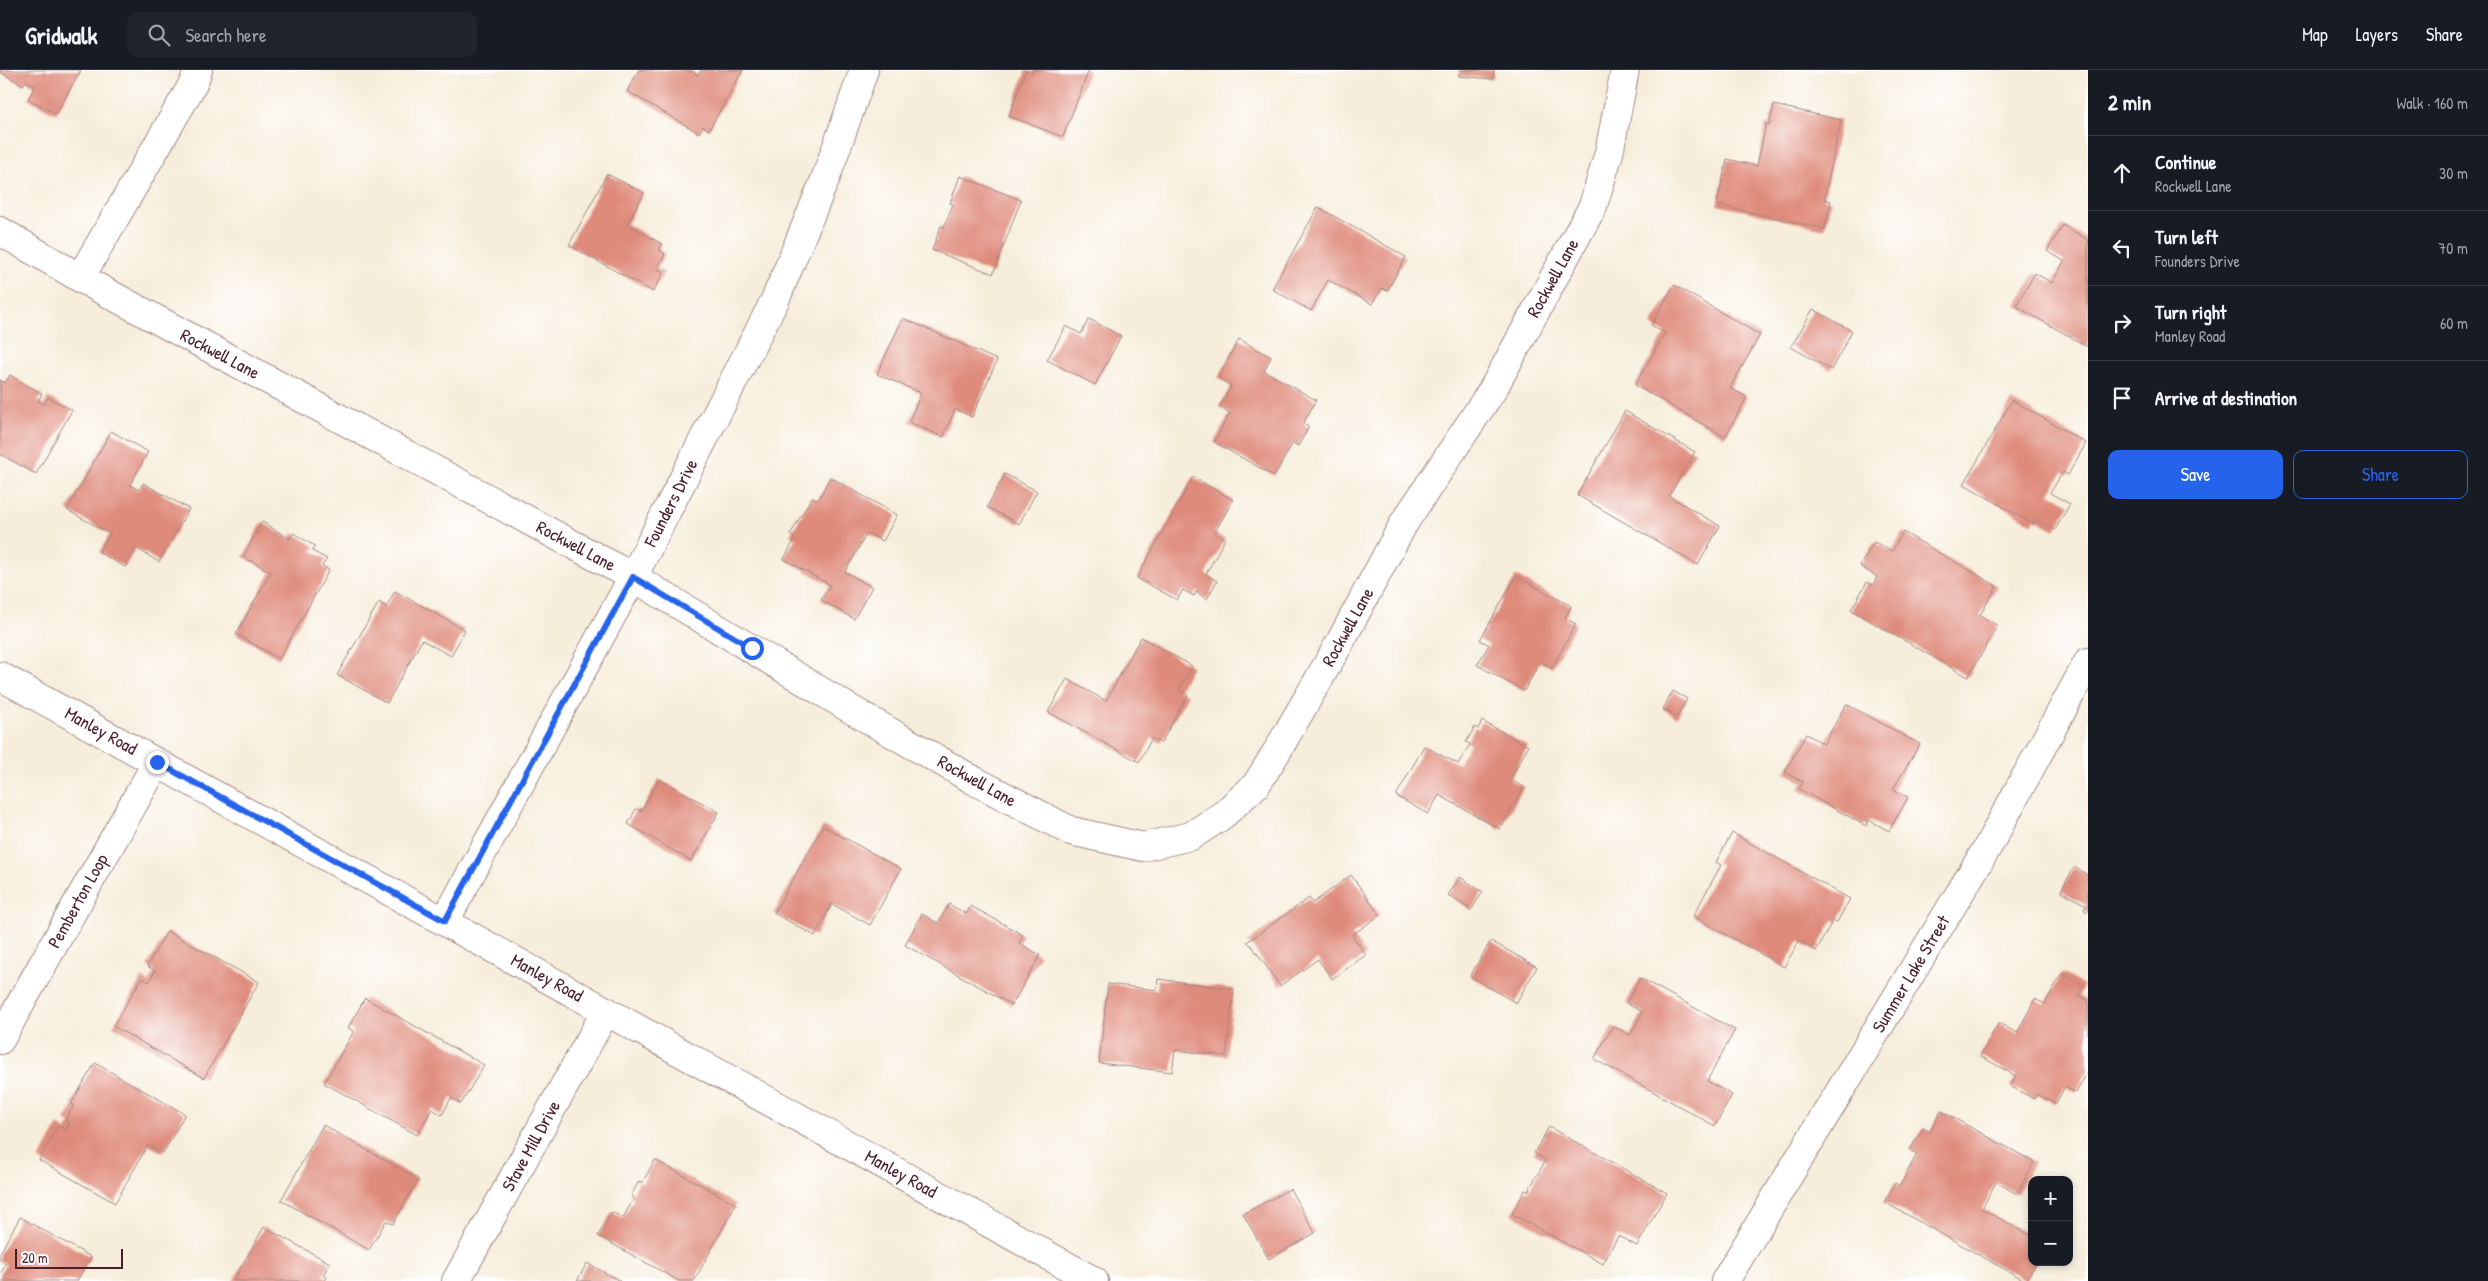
<!DOCTYPE html>
<html lang="en">
<head>
<meta charset="utf-8">
<style>
  :root { --surface:#171b24; --page:#20242c; --text:#f1f3f6; --muted:#9ea1a6; --line:#363941; --accent:#2563eb }
  body { margin:0; font-family:"Patrick Hand",sans-serif; background:var(--page); color:var(--text) }
  .controls { position:absolute; right:15px; bottom:15px; display:grid; overflow:hidden; border-radius:10px; box-shadow:0 2px 8px #0003 }
  .controls button { width:45px; height:45px; display:grid; place-items:center; padding:0; border:0; border-bottom:1px solid var(--line); background:var(--surface); color:var(--text); font:25px sans-serif }
  .scale { position:absolute; left:15px; bottom:12px; width:108px; box-sizing:border-box; padding-left:5px; border:2px solid #4a1f2b; border-top:0; font-size:14px; line-height:18px; white-space:nowrap; color:#4a1f2b; -webkit-text-stroke:4px #fff; paint-order:stroke }
  .stop { position:absolute; width:15px; height:15px; margin:-11px; border:4px solid #2563eb; border-radius:50%; background:#fff }
  .stop.end { background:#2563eb; border-color:#fff; box-shadow:0 1px 5px #0008 }
  .list { margin:0; padding:0; list-style:none }
  h2 { display:flex; justify-content:space-between; align-items:center; height:65px; margin:0; padding:0 20px; font-size:21px }
  h2 small { font-size:16px; font-weight:400; color:var(--muted) }
  .list li { display:grid; grid-template-columns:32px 1fr auto; gap:15px; align-items:center; box-sizing:border-box; height:75px; padding:0 20px; border-top:1px solid var(--line) }
  .list b { display:block; font-size:19px; white-space:nowrap }
  .list p { margin:0; font-size:16px; white-space:nowrap; color:var(--muted) }
  .list em { font-size:16px; font-style:normal; color:var(--muted) }
  .actions { display:flex; gap:10px; padding:15px 20px }
  .actions a { flex:1; padding:11px 0; border:1px solid var(--accent); border-radius:10px; text-align:center; font-size:18px; color:var(--accent) }
  .actions .main { background:var(--accent); color:#fff }
  .icon { flex:none; width:28px; height:28px; fill:none; stroke:currentColor; stroke-width:2; stroke-linecap:round; stroke-linejoin:round }
  .map { position:relative; flex:none; width:2088px; height:1211px; overflow:hidden }
  header { display:flex; align-items:center; gap:30px; box-sizing:border-box; height:70px; padding:0 25px; background:var(--surface); border-bottom:1px solid var(--line) }
  header strong { font-size:24px }
  nav { display:flex; gap:28px; margin-inline-start:auto; font-size:18px }
  .search { width:350px; height:45px; background:var(--page); display:flex; align-items:center; gap:12px; box-sizing:border-box; padding:0 18px; border-radius:10px; color:var(--muted); font-size:19px }
  main { display:flex }
  aside { flex:1; background:var(--surface) }
  .map>svg:first-child { display:block }
  .building { fill:#df8b7b }
  .lines { fill:none; stroke-linecap:round; stroke-linejoin:round }
  .street-casing { stroke:#a08682; stroke-width:30 }
  .secondary-casing { stroke:#a08682; stroke-width:30 }
  .street { stroke:#fff; stroke-width:28 }
  .secondary { stroke:#fff; stroke-width:28 }
  .route { stroke:#2563eb; stroke-width:6 }
  .labels { text-anchor:middle; stroke-width:5; stroke-linejoin:round; paint-order:stroke }
  .street-label { font-size:18px; fill:#4a1f2b; stroke:#fff }
</style>
</head>
<body>
<header>
<strong>Gridwalk</strong>
<div class="search"><svg class="icon" aria-label="search" viewBox="0 0 24 24"><circle cx="10" cy="10" r="6"/><path d="M15 15l6 6"/></svg>Search here</div>
<nav><a>Map</a><a>Layers</a><a>Share</a></nav>
</header>
<main>
<div class="map">
<svg width="2088" height="1211" viewBox="0 0 2088 1211">
  <rect width="100%" height="100%" fill="#fff"/>
  <filter id="ink" filterUnits="userSpaceOnUse"><feTurbulence type="fractalNoise" baseFrequency=".02" numOctaves="2"/><feDisplacementMap in="SourceGraphic" scale="10" xChannelSelector="R" yChannelSelector="G"/><feConvolveMatrix kernelMatrix="1 2 1 2 8 2 1 2 1" color-interpolation-filters="sRGB"/></filter>
  <filter id="wash" filterUnits="userSpaceOnUse"><feTurbulence type="fractalNoise" baseFrequency=".0096" numOctaves="4" result="noise"/><feDisplacementMap in="SourceGraphic" scale="20" xChannelSelector="R" yChannelSelector="G"/><feGaussianBlur stdDeviation="1.12" result="paint"/><feColorMatrix in="noise" values="0 0 0 0 0 0 0 0 0 0 0 0 0 0 0 0 0 1.4 0 .05"/><feComposite in="paint" operator="in"/></filter>
  <g filter="url(#wash)">
    <rect width="100%" height="100%" fill="#f6edda"/>
    <g id="blocks">
      <path class="building" d="M1,0H81L56,44L28,29L35,16L26,11L23,15L0,2Z
        M639,0H689L698,5L701,0H743L709,60L703,56L699,63L627,21Z
        M1026,0L1032,3L1033,0H1089L1063,67L1009,46Z
        M1460,0H1494L1493,9L1459,6Z
        M1774,35L1841,50L1824,129L1831,131L1825,159L1717,135L1727,89L1757,96L1766,54L1769,55Z
        M607,104L644,123L627,154L662,174L659,180L665,184L657,199L664,202L653,222L569,175Z
        M960,106L1021,130L993,204L932,180L941,156L944,157L953,134L950,133Z
        M1318,137L1406,187L1387,221L1382,218L1372,234L1328,210L1311,241L1272,219Z
        M2063,155L2088,170V277L2016,236L2035,203L2052,213L2064,191L2047,181Z
        M1674,215L1760,265L1730,318L1747,327L1725,367L1635,315L1665,263L1651,255Z
        M1813,239L1852,261L1831,300L1791,277Z
        M903,248L997,290L972,347L955,339L943,367L909,352L921,323L877,304Z
        M1089,249L1121,266L1095,315L1047,290L1066,256L1081,264Z
        M1239,269L1271,287L1264,301L1316,330L1303,354L1309,357L1298,376L1293,373L1274,406L1214,372L1230,343L1219,337L1231,316L1218,308Z
        M10,305L42,324L38,331L44,335L48,327L72,340L36,404L0,384V310L5,313Z
        M2012,330L2086,373L2068,405L2063,402L2050,423L2070,434L2055,460L2035,449L2033,454L1964,414Z
        M1625,341L1695,382L1669,426L1720,456L1698,495L1577,425Z
        M111,361L148,382L130,415L139,420L143,413L189,439L159,492L136,478L125,497L99,482L110,464L67,440Z
        M1005,404L1037,421L1019,454L987,437Z
        M830,407L897,445L883,471L867,463L845,502L872,517L854,549L821,530L830,515L784,489L795,469L790,465L812,427L818,430Z
        M1193,407L1233,430L1214,463L1225,469L1206,504L1217,511L1207,529L1196,522L1194,526L1183,520L1177,530L1137,508Z
        M262,452L290,469L293,463L315,476L312,481L327,489L322,496L329,500L279,589L236,564L271,502L243,487Z
        M1903,462L1997,516L1980,545L1998,556L1968,607L1851,540L1867,512L1873,515L1877,507L1860,496L1874,472L1892,481Z
        M1516,506L1571,536L1565,548L1576,554L1552,598L1540,592L1524,621L1477,595L1489,575L1480,570Z
        M395,521L465,560L451,586L422,570L387,633L337,605L379,532L386,537Z
        M1141,567L1192,596L1179,620L1188,625L1161,673L1152,668L1139,692L1048,642L1067,609L1106,631Z
        M1673,621L1687,629L1677,647L1663,639Z
        M1846,634L1920,674L1893,719L1908,727L1889,761L1869,750L1866,756L1799,719L1803,712L1785,702L1806,664L1824,674Z
        M1482,651L1528,676L1510,710L1524,717L1500,759L1439,725L1428,744L1396,726L1424,676L1458,694L1470,674L1466,672L1475,657L1478,659Z
        M659,709L719,742L691,791L628,754L636,739L641,741Z
        M823,756L901,799L870,855L832,834L815,866L774,843Z
        M1732,763L1850,829L1837,852L1833,850L1816,881L1799,871L1784,897L1693,846L1721,795L1716,792Z
        M2074,797L2088,805V842L2084,840L2086,835L2061,821Z
        M1351,805L1380,845L1352,865L1366,885L1332,909L1318,889L1280,916L1252,876L1247,872L1309,828L1313,833Z
        M1460,807L1483,822L1471,840L1448,825Z
        M949,834L966,844L971,836L1023,865L1019,873L1040,885L1012,935L905,875L922,844L938,853Z
        M167,861L259,912L204,1008L113,956L142,908L149,912L155,901L147,896Z
        M1491,871L1537,897L1516,933L1470,906Z
        M2062,903L2084,915L2079,925L2088,930V1001L2076,1023L2065,1017L2055,1034L2037,1024L2034,1029L2010,1016L2016,1006L1980,986L1999,953L2017,963L2035,929L2045,934Z
        M1640,908L1735,960L1707,1011L1732,1025L1715,1056L1594,989L1613,956L1630,965L1643,942L1626,933Z
        M1158,909L1234,919L1226,986L1175,980L1172,1002L1099,993L1108,914L1157,920Z
        M365,928L484,995L461,1034L451,1028L442,1045L432,1039L417,1065L324,1013L354,961L348,958Z
        M95,993L185,1044L163,1083L148,1075L115,1133L39,1090L58,1055L66,1060L70,1053L65,1050L74,1035L71,1034Z
        M1941,1041L2034,1092L2017,1124L1996,1112L1982,1139L2032,1166V1192H2036L2026,1211L1884,1132L1895,1113L1900,1116L1917,1084L1910,1080L1923,1058L1930,1062Z
        M323,1055L418,1109L393,1154L386,1151L369,1180L281,1130Z
        M1549,1057L1667,1123L1637,1176L1618,1166L1603,1194L1512,1144L1525,1120L1528,1121L1546,1090L1534,1083Z
        M655,1090L736,1134L694,1211H679L598,1166L612,1142L623,1148L634,1128L631,1126L639,1111L642,1113Z
        M1290,1119L1315,1163L1269,1189L1243,1144Z
        M20,1147L91,1187L77,1211H0V1204L6,1194L0,1190V1183Z
        M264,1157L330,1193L323,1205L327,1207L325,1211H233Z
        M587,1193L607,1204L620,1211H577Z"/>
    </g>
  </g>
  <g filter="url(#ink)">
    <use href="#blocks" fill-opacity="0" stroke="#a08682" stroke-width="1"/>
    <g class="lines">
      <g class="street-casing">
        <path id="street" d="M0,161L80,208L633,507L847,637L975,711L1071,761L1143,777L1191,766L1223,745L1256,715L1276,683L1338,576L1404,453L1493,319L1593,136L1609,83L1625,0
          M80,208L193,14L198,0
          M445,851L633,507L776,228L826,107L864,0
          M0,970L157,692
          M456,1211L606,941
          M1725,1211L1987,778L2088,592"/>
      </g>
      <g class="secondary-casing">
        <path id="secondary" d="M0,606L1094,1211"/>
      </g>
      <use href="#street" class="street"/>
      <use href="#secondary" class="secondary"/>
    </g>
  </g>
  <g class="lines" filter="url(#ink)">
    <path class="route" d="M157,692L445,851L633,507L752,578"/>
  </g>
  <g class="labels">
    <g class="street-label">
      <text transform="translate(1553 208) rotate(-61)" y="6">Rockwell Lane</text>
      <text transform="translate(220 284) rotate(28)" y="6">Rockwell Lane</text>
      <text transform="translate(671 433) rotate(-63)" y="6">Founders Drive</text>
      <text transform="translate(576 476) rotate(28)" y="6">Rockwell Lane</text>
      <text transform="translate(1348 557) rotate(-61)" y="6">Rockwell Lane</text>
      <text transform="translate(101 661) rotate(29)" y="6">Manley Road</text>
      <text transform="translate(977 711) rotate(29)" y="6">Rockwell Lane</text>
      <text transform="translate(78 831) rotate(-61)" y="6">Pemberton Loop</text>
      <text transform="translate(1911 904) rotate(-59)" y="6">Summer Lake Street</text>
      <text transform="translate(547 908) rotate(29)" y="6">Manley Road</text>
      <text transform="translate(531 1076) rotate(-61)" y="6">Stave Mill Drive</text>
      <text transform="translate(901 1104) rotate(29)" y="6">Manley Road</text>
    </g>
  </g>
</svg>
<div class="controls">
<button>+</button>
<button>−</button>
</div>
<div class="scale">20 m</div>
<div class="stop" style="left:752px;top:578px"></div>
<div class="stop end" style="left:157px;top:692px"></div>
</div>
<aside>
<h2>2 min<small>Walk · 160 m</small></h2>
<ul class="list">
<li><svg class="icon" aria-label="ahead" viewBox="0 0 24 24"><path d="M12 20V5M6 11l6-6 6 6"/></svg><div><b>Continue</b><p>Rockwell Lane</p></div><em>30 m</em></li>
<li><svg class="icon" aria-label="left" viewBox="0 0 24 24"><path d="M17 20v-9H6M10 6l-5 5 5 5"/></svg><div><b>Turn left</b><p>Founders Drive</p></div><em>70 m</em></li>
<li><svg class="icon" aria-label="right" viewBox="0 0 24 24"><path d="M7 20v-9h11M14 6l5 5-5 5"/></svg><div><b>Turn right</b><p>Manley Road</p></div><em>60 m</em></li>
<li><svg class="icon" aria-label="arrive" viewBox="0 0 24 24"><path d="M6 21V4h12l-3 4 3 4H6"/></svg><div><b>Arrive at destination</b></div></li>
</ul>
<div class="actions"><a class="main">Save</a><a>Share</a></div>
</aside>
</main>
</body>
</html>
